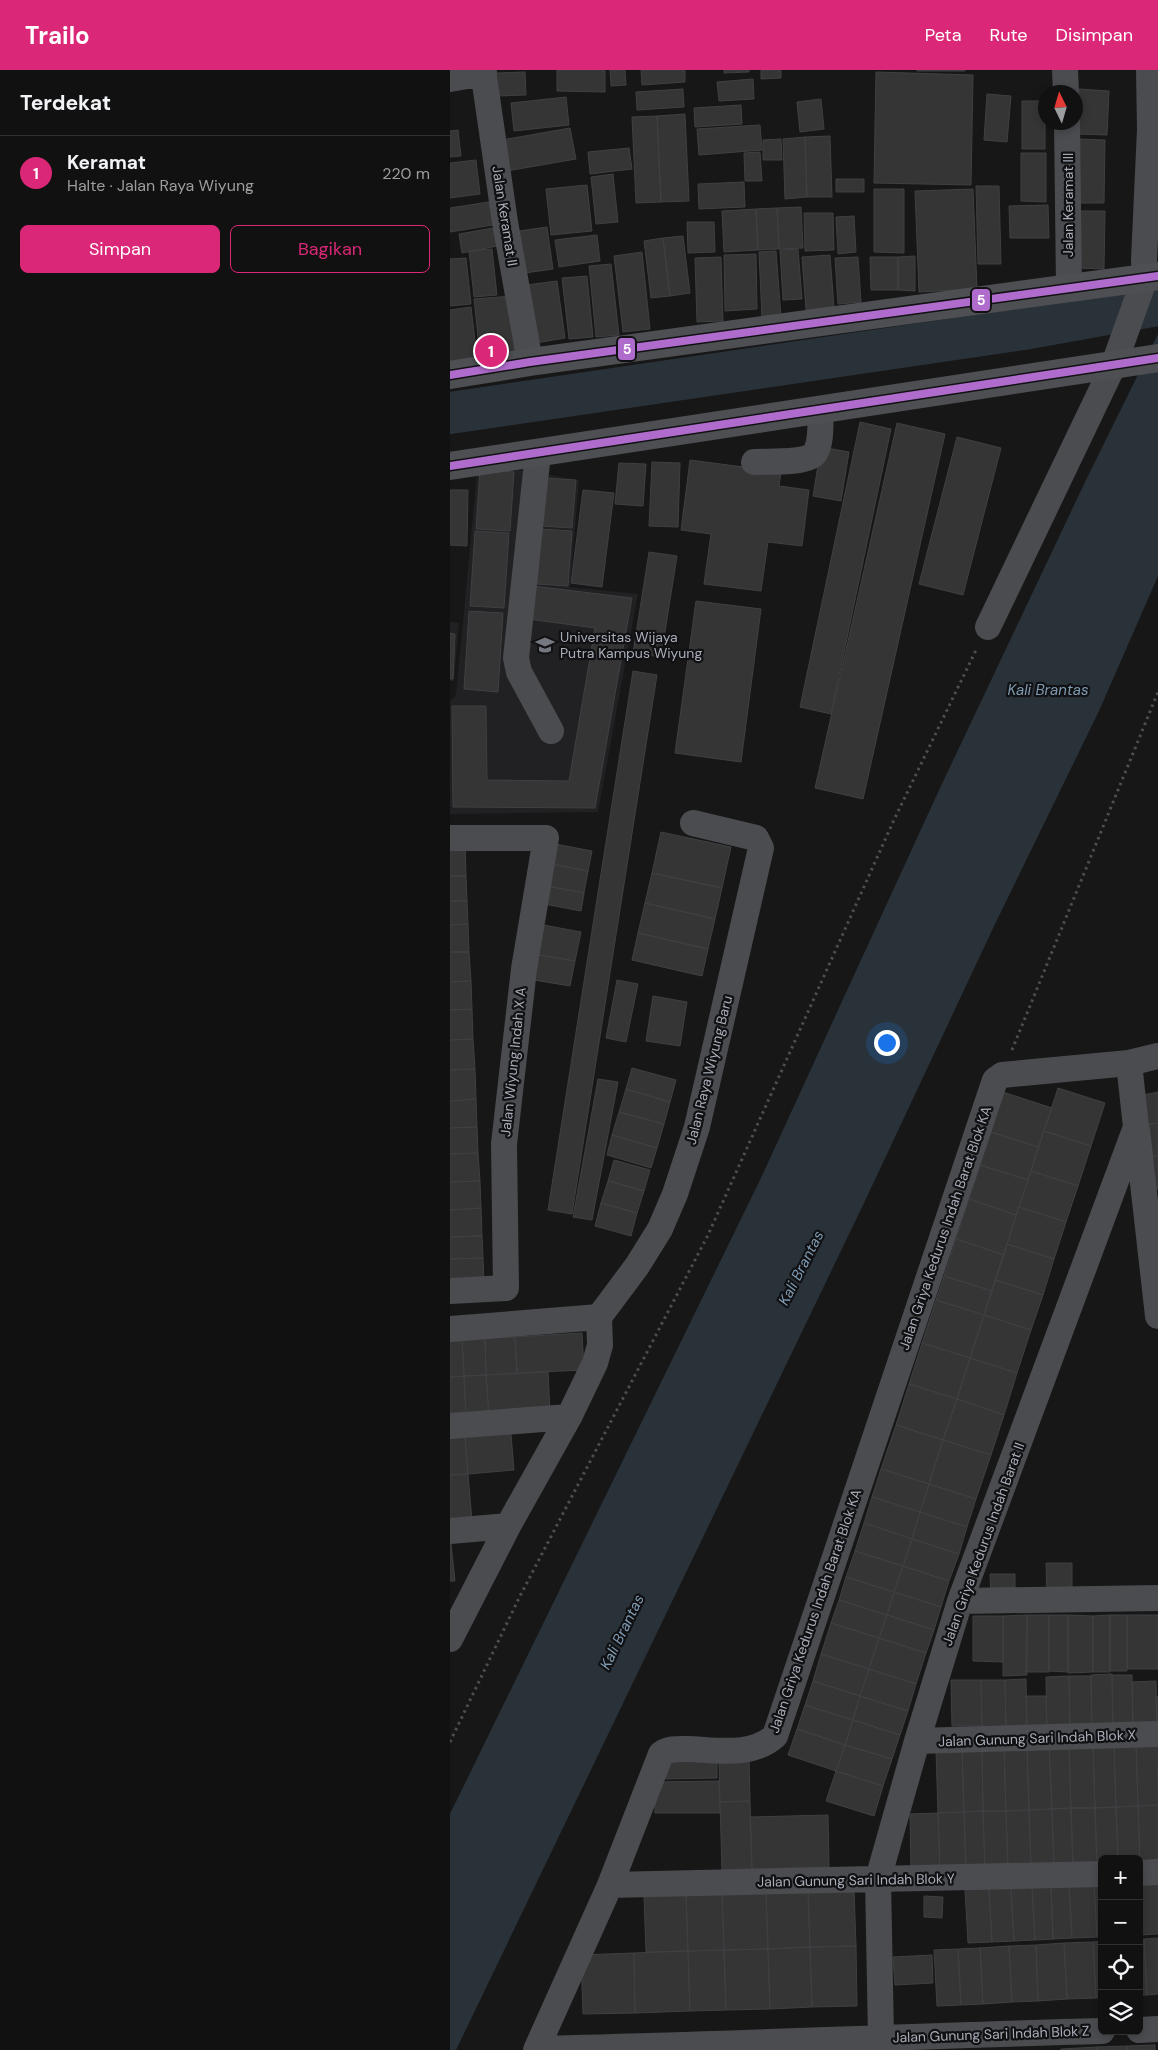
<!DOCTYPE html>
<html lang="id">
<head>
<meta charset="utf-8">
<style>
  :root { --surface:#111; --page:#1e1f1f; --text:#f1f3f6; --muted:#9c9d9f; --line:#303131; --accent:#db2777 }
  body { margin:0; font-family:"DM Sans",sans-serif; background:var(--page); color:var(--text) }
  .controls { position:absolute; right:15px; bottom:15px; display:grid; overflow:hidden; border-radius:8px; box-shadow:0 2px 8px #0003 }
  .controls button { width:45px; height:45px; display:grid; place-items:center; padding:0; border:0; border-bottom:1px solid var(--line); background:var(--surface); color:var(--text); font:25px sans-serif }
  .compass { position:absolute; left:588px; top:15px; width:45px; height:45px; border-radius:50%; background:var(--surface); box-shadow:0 2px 8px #0003; rotate:355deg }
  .you { position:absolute; left:436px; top:972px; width:18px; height:18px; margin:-12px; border:4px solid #fff; border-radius:50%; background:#1a73e8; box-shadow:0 0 0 8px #1a73e833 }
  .badge { display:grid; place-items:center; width:32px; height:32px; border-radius:50%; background:var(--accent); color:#fff; font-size:16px; font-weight:700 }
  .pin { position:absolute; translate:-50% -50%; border:2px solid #fff; box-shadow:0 1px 5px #0006 }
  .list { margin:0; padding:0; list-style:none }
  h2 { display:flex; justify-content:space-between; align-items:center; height:65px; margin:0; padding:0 20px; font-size:21px }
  h2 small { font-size:16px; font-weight:400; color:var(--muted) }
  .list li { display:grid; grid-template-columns:32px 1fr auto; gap:15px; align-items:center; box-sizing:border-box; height:75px; padding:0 20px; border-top:1px solid var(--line) }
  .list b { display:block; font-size:19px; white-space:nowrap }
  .list p { margin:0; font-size:16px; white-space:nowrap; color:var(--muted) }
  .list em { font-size:16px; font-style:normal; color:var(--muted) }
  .actions { display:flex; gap:10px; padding:15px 20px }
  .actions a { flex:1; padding:11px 0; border:1px solid var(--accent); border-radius:8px; text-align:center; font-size:18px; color:var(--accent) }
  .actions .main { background:var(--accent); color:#fff }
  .icon { flex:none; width:28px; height:28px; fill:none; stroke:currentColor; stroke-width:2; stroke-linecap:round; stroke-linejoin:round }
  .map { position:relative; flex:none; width:708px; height:1980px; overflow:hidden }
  header { display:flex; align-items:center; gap:30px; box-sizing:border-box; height:70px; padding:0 25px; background:var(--accent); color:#fff }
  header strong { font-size:24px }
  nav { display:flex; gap:28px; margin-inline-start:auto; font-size:18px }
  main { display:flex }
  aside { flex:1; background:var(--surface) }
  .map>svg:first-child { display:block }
  .built { fill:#212123 }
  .water { fill:#2a3239 }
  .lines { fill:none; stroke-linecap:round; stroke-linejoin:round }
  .river { stroke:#2a3239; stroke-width:42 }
  .building { fill:#353536; stroke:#3f4043 }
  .path { stroke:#4d4e52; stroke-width:3; stroke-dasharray:2.5 4; stroke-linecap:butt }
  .minor { stroke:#4b4c50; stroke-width:26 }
  .major { stroke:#4d4f52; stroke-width:28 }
  .bus-1-casing { stroke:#111113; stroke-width:11 }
  .bus-1 { stroke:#b06ccc; stroke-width:8 }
  .labels { text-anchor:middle; stroke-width:4.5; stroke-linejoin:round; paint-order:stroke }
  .street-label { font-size:14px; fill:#a8adb8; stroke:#111113 }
  .poi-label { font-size:14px; fill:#a8adb8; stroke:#111113; text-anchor:start }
  .water-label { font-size:15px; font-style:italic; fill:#7f9bb3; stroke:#111113 }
  .line-badge { stroke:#111113; stroke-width:2 }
  .badge-label { font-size:14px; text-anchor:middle; font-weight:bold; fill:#fff }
</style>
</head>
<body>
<header>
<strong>Trailo</strong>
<nav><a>Peta</a><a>Rute</a><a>Disimpan</a></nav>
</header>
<main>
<aside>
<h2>Terdekat<small></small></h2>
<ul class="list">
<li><span class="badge">1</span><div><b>Keramat</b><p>Halte · Jalan Raya Wiyung</p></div><em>220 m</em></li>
</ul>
<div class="actions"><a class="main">Simpan</a><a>Bagikan</a></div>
</aside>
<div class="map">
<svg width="708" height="1980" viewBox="0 0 708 1980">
  <rect width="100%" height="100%" fill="#171717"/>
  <path class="built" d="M28,393L129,410L120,517L188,524L148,742L0,744V631L6,625Z
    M0,552L9,553L4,611H0Z"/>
  <path class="water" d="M708,264V506L649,641L545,854L414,1133L6,1980H0V1744L310,1110L490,718L636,410Z"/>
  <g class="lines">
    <path class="river" d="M0,343L573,259L708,235"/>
  </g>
  <path class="building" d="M107,0H155V22L107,21Z
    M160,0H175L176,15L161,16Z
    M191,0H235V12L192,15Z
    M274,0H299V2L274,3Z
    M311,0H331V8L311,9Z
    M467,0H515V1H467Z
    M75,2L76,25L47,26L46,3Z
    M426,2L523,5L521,115L424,113Z
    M303,9L304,29L269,31L267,12Z
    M233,19L234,37L187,40L186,22Z
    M629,19L659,21L657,65L627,64Z
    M537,24L561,26L557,72L534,70Z
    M116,27L119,55L64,61L61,33Z
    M371,29L374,59L350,62L347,32Z
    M572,31H595V79H572Z
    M291,35L292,54L245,57L244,38Z
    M235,44L239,131L211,132L207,46Z
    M207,46L211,132L186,133L182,47Z
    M310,55L312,80L249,85L247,59Z
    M120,58L126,89L57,101L52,70Z
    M8,60L11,86L0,87V61Z
    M380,66L382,127H357L355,67Z
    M355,67L357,127L335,129L333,69Z
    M331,69L332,90H313V70Z
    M628,69L655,70L654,133H627Z
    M179,78L182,99L140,104L138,82Z
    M310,82L312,111H295L294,83Z
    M571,83H596V132L571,131Z
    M26,90L30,124L0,128V93Z
    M163,104L168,152L146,154L141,107Z
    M386,109H414V122H386Z
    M294,112L295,137L249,139L248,114Z
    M137,115L142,161L101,165L96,119Z
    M526,116H549L551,194H528Z
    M424,119H454V183L424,182Z
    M523,119L527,219L469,222L465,121Z
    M39,132L43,155L0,162V138Z
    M598,135L599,168H560L559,136Z
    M351,137L353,178L329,179L327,138Z
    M327,138L329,179L308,180L306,139Z
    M306,139L308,180L274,182L272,141Z
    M629,141H655L654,199L628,198Z
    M354,143H383L384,180L355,181Z
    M404,146L406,182L388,184L386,147Z
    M237,152H264L265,182L238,183Z
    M97,157L103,199L75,203L69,161Z
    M43,158L47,176L12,183L9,164Z
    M147,165L150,191L109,197L105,170Z
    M233,166L240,223L220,226L213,168Z
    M213,168L220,226L201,228L194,171Z
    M42,179L47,225L24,227L19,181Z
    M348,179L352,229L333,230L330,180Z
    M326,181L331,247L312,248L309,182Z
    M192,182L200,259L173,262L164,186Z
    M306,184L307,239L275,241L274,185Z
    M380,185L384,237L356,240L352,187Z
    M465,186V221L448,220V187Z
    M271,187L273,251L247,252L245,188Z
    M408,187L411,232L388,234L385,188Z
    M420,187H448V220H421Z
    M16,188L21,234L0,236V189Z
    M161,194L169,265L146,267L139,196Z
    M137,206L143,267L119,269L112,208Z
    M107,211L115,268L86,273L77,215Z
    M63,226L68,283L30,286L24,229Z
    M21,237L27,288L0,291V240Z
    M410,352L441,359L381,644L350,637Z
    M447,353L495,364L413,729L365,718Z
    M507,367L551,378L513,525L469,514Z
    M371,377L399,382L391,431L363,426Z
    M240,390L331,402L329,416L359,420L352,476L318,472L311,521L254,514L261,464L231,460Z
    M202,392L230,393L228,457L199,456Z
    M169,393L196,394L193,436L165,434Z
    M30,399L64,402L60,461L26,459Z
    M94,408L126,410L122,458L91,456Z
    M0,420H18L17,476L0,475Z
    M133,420L164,423L152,517L121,513Z
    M90,459L122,461L118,516L87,514Z
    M25,461L59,463L54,538L20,536Z
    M199,482L227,486L211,587L183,583Z
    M83,516L182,528L145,738L3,737L2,636H36L37,710L119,711L145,558L78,549Z
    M246,531L311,539L291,692L225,683Z
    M19,541L53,543L48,622L14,619Z
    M0,563L5,564L3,609H0Z
    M183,601L207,605L122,1144L98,1140Z
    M211,762L281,777L272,818L202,803Z
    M15,772L16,806H0V773Z
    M100,773L142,781L138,801L96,793Z
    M96,793L138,801L134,823L92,815Z
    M202,803L272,818L265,849L195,833Z
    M0,806H16L17,831H0Z
    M92,815L134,823L131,841L89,833Z
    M0,831H17L18,854L0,855Z
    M195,833L265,849L258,879L188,863Z
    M18,854L19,882H0V855Z
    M88,854L131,862L125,891L83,884Z
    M188,863L258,879L252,906L182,890Z
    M0,882H19L21,911L0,912Z
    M83,884L125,891L120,916L78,909Z
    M167,910L188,914L176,972L156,968Z
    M21,911L22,939L0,940V912Z
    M203,926L237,932L230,976L196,971Z
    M22,939L23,969L0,970V940Z
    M23,969L25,999L0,1000V970Z
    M182,998L226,1010L220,1032L176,1019Z
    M25,999L26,1029L0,1031V1000Z
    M148,1009L168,1012L142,1150L123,1147Z
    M608,1018L655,1033L641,1076L594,1061Z
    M176,1019L220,1032L214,1054L169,1042Z
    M553,1022L602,1038L588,1077L541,1062Z
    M708,1022V1053L693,1055L688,1026Z
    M26,1029L27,1057L0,1058V1031Z
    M169,1042L214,1054L207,1078L162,1065Z
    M708,1053V1086L697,1087L693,1055Z
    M27,1057L28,1083L0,1084V1058Z
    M594,1061L641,1076L628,1116L581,1101Z
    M541,1062L588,1077L578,1110L530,1095Z
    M162,1065L207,1078L201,1098L157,1085Z
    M28,1083L30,1111L0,1112V1084Z
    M708,1086V1119L703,1120L697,1087Z
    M164,1090L200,1100L194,1121L158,1111Z
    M530,1095L578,1110L566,1145L519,1129Z
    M581,1101L628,1116L616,1152L569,1137Z
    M30,1111L31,1138L0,1140V1112Z
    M158,1111L194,1121L187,1143L151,1133Z
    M519,1129L566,1145L554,1185L506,1169Z
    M151,1133L187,1143L181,1166L145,1156Z
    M569,1137L616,1152L604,1189L557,1174Z
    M31,1138L32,1166L0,1167V1140Z
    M32,1166L33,1188L0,1189V1167Z
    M506,1169L554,1185L542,1221L494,1206Z
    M557,1174L604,1189L593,1225L545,1210Z
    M33,1188L34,1213L0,1215V1189Z
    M494,1206L542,1221L534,1245L486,1230Z
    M545,1210L593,1225L581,1260L534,1245Z
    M486,1230L534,1245L520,1288L472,1273Z
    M534,1245L581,1260L567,1303L520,1288Z
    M132,1263L134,1300L67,1303L65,1267Z
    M65,1267L67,1303L36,1305L35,1268Z
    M35,1268L36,1305L14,1306L12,1269Z
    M12,1269L14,1306L0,1307V1270Z
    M472,1273L520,1288L507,1329L459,1314Z
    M520,1288L567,1303L554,1345L507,1329Z
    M98,1302L100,1343L39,1346L36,1305Z
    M36,1305L39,1346L16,1347L14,1306Z
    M14,1306L16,1347L0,1348V1307Z
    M459,1314L507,1329L493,1370L446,1355Z
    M507,1329L554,1345L541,1385L493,1370Z
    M60,1353L64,1400L18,1404L14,1357Z
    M446,1355L493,1370L479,1414L431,1399Z
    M14,1357L18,1404L0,1405V1359Z
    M493,1370L541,1385L526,1429L479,1414Z
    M431,1399L479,1414L470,1442L422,1427Z
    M18,1404L22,1451L0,1453V1405Z
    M479,1414L526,1429L517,1457L470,1442Z
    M422,1427L470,1442L462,1469L414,1453Z
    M470,1442L517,1457L509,1484L462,1469Z
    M414,1453L462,1469L453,1496L405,1481Z
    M0,1465L5,1511H0Z
    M462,1469L509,1484L499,1511L453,1496Z
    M405,1481L453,1496L444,1522L396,1507Z
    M596,1493H622V1524L597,1525Z
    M453,1496L499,1511L491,1537L444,1522Z
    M540,1504H565V1527L541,1528Z
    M396,1507L444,1522L437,1545L389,1530Z
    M444,1522L491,1537L484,1560L437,1545Z
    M389,1530L437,1545L429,1568L381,1553Z
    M437,1545L484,1560L476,1583L429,1568Z
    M577,1545H599V1602H576Z
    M577,1545V1605L553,1606V1546Z
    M599,1545H618V1602L599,1601Z
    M618,1545L643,1546V1602L618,1603Z
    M660,1545H677V1601H660Z
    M660,1545V1602H643V1546Z
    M677,1545H708V1599H677Z
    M523,1546H553V1592L523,1591Z
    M381,1553L429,1568L419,1599L371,1584Z
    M429,1568L476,1583L466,1614L419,1599Z
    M371,1584L419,1599L410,1626L363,1611Z
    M419,1599L466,1614L458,1641L410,1626Z
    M662,1604L663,1661L642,1662L641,1605Z
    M662,1605H682L683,1661H663Z
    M619,1606H641L642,1662H620Z
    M619,1606L620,1662H597L596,1607Z
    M576,1609L577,1663H556L555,1610Z
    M501,1610H531L532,1656H502Z
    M531,1610H555L556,1663H532Z
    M363,1611L410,1626L403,1650L355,1635Z
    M706,1611L707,1660L683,1661L682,1612Z
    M410,1626L458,1641L450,1665L403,1650Z
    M576,1626H596L597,1662L577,1663Z
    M706,1627H708V1660H707Z
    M355,1635L403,1650L395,1675L347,1659Z
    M403,1650L450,1665L442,1689L395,1675Z
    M347,1659L395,1675L386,1701L338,1685Z
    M686,1673L688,1736L666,1737L664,1674Z
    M686,1673H707L708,1735L688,1736Z
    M664,1674L666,1737L645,1738L643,1675Z
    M395,1675L442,1689L433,1716L386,1701Z
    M643,1675L645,1738H621L619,1676Z
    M599,1676H619L621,1738L602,1739Z
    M599,1676L602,1739L579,1740L577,1677Z
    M577,1677L579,1740L556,1741L554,1678Z
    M532,1678L533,1741L514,1742L512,1679Z
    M532,1678H554L556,1741H533Z
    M512,1679L514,1742L488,1743L486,1680Z
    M267,1685V1708L216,1709L215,1686Z
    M299,1688L300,1731L270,1732L269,1689Z
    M386,1701L433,1716L424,1746L376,1731Z
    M269,1711L270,1743H205V1712Z
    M300,1731L302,1799L272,1800L270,1732Z
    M708,1735V1794H690L688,1736Z
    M688,1736L690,1794H689V1789H668L666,1737Z
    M666,1737L668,1789H652V1796H647L645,1738Z
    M621,1738H645L647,1796L623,1797Z
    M621,1738L623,1797L604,1798L602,1739Z
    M602,1739L604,1798H581L579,1740Z
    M579,1740L581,1798L558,1799L556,1741Z
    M533,1741H556L558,1799L535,1800Z
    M533,1741L535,1800H516L514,1742Z
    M514,1742L516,1800L490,1801L488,1743Z
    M488,1743L490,1801L461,1802L460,1744Z
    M378,1745L379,1797L302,1799L300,1747Z
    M708,1811V1864L690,1865L689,1812Z
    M644,1814H652V1867H647Z
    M644,1814L647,1867L622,1868L619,1815Z
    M619,1815L622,1868L603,1869L601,1816Z
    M601,1816L603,1869L585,1870L582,1817Z
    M582,1817L585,1870L564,1871L561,1818Z
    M561,1818L564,1871L542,1872L539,1819Z
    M404,1819L406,1876L360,1877L358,1821Z
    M539,1819L542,1872L518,1873L515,1820Z
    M358,1821L360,1877L318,1879L316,1822Z
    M316,1822L318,1879L274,1880L272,1824Z
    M272,1824L274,1880L238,1881L236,1825Z
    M236,1825L238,1881L196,1882L194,1826Z
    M474,1826L493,1827L492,1848L474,1847Z
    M708,1868V1924L697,1925L694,1869Z
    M689,1869H694L697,1925H689Z
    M652,1871V1927L646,1928L643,1872Z
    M643,1872L646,1928L617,1929L614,1873Z
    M614,1873L617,1929L588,1931L586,1875Z
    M586,1875L588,1931L562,1932L559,1876Z
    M406,1876L407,1936L362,1937L360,1877Z
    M559,1876L562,1932L533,1934L530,1878Z
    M360,1877L362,1937L320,1939L318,1879Z
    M530,1878L533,1934L511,1935L508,1879Z
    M318,1879L320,1939L276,1940L274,1880Z
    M508,1879L511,1935L487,1936L484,1880Z
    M274,1880L276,1940L240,1941L238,1881Z
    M238,1881L240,1941L185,1943L184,1883Z
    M184,1883L185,1943L133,1944L131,1885Z
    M482,1885L483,1913L445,1915L443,1887Z
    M705,1975V1980H677V1976Z
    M677,1976V1980H647V1977Z
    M647,1977V1980H611V1979Z"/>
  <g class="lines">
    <path class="path" d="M562,980L708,622
      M0,1672L69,1528L258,1165L443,752L527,578"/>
    <path class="minor" d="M33,0L55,152L80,292
      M615,0L616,22
      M0,9L34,3
      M617,52L619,218
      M88,383L66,588L69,602L101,661
      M304,392C317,391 358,394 365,383C372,372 370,352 371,339
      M538,557L664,294L695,208L694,190L700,59L699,0
      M0,768H96L74,899L54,1074L56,1218L0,1221
      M687,1060L708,1246
      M0,1259L149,1247L187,1196L210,1159L225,1124L247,1057L311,778L306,768L243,753
      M0,1356L119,1347
      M0,1461L58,1456
      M510,1531L708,1528
      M0,1569L58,1456L119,1347L145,1293L150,1275L149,1247
      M467,1671L708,1664
      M689,1803L708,1802
      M160,1815L652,1804
      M689,1960L708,1959
      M431,1967L428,1809L467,1671L510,1531L686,1057L679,993
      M87,1979C275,1975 463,1966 652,1961
      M86,1980L160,1815L211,1684C219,1678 229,1679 238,1679C267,1680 302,1687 325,1666L545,1010L552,1005L679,993L708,986"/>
    <path class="major" d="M0,305L80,292L708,206
      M0,396L708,288"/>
    <g class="bus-1-casing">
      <path id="bus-1" d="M0,305L80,292L708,206
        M0,396L708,288"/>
    </g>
    <use href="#bus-1" class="bus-1"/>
  </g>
  <defs>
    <g id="university-bare" transform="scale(1.5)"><path d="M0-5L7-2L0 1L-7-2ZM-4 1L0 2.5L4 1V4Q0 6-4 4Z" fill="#757880" stroke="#111113" stroke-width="2.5" paint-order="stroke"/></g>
  </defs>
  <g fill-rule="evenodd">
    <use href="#university-bare" x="95" y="575"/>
  </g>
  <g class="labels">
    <g class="street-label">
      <text transform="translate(618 135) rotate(-90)" y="5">Jalan Keramat III</text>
      <text transform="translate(55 146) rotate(81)" y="5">Jalan Keramat II</text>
      <text transform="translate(63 992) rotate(-84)" y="5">Jalan Wiyung Indah X A</text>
      <text transform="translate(259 1000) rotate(-76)" y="5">Jalan Raya Wiyung Baru</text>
      <text transform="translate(495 1158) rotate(-71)" y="5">Jalan Griya Kedurus Indah Barat Blok KA</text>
      <text transform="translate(533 1474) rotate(-70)" y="5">Jalan Griya Kedurus Indah Barat II</text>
      <text transform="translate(365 1541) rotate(-71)" y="5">Jalan Griya Kedurus Indah Barat Blok KA</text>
      <text transform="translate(587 1668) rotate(-2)" y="5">Jalan Gunung Sari Indah Blok X</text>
      <text transform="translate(406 1810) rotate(-1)" y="5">Jalan Gunung Sari Indah Blok Y</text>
      <text transform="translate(541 1964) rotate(-2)" y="5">Jalan Gunung Sari Indah Blok Z</text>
    </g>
    <g class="poi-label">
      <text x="110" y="572">Universitas Wijaya<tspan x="110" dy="16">Putra Kampus Wiyung</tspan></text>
    </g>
    <g class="water-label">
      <text x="598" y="625">Kali Brantas</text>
      <text transform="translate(351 1198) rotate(-63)" y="5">Kali Brantas</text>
      <text transform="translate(172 1562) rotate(-64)" y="5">Kali Brantas</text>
    </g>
  </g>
  <g class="line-badge">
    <rect x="521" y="218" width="20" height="24" rx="5" fill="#b06ccc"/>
    <rect x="167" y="267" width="19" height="24" rx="5" fill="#b06ccc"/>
  </g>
  <g class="badge-label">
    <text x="531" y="235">5</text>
    <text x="177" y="284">5</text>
  </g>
</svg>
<div class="controls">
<button>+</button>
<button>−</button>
<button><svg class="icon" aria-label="locate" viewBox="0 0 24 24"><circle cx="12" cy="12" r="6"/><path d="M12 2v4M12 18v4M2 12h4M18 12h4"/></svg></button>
<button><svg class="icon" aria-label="layers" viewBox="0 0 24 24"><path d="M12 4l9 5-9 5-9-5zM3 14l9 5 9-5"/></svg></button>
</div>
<svg class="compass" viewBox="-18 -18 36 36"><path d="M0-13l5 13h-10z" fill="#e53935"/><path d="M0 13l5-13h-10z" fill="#9c9d9f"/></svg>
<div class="you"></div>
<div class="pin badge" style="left:41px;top:281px">1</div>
</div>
</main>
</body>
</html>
